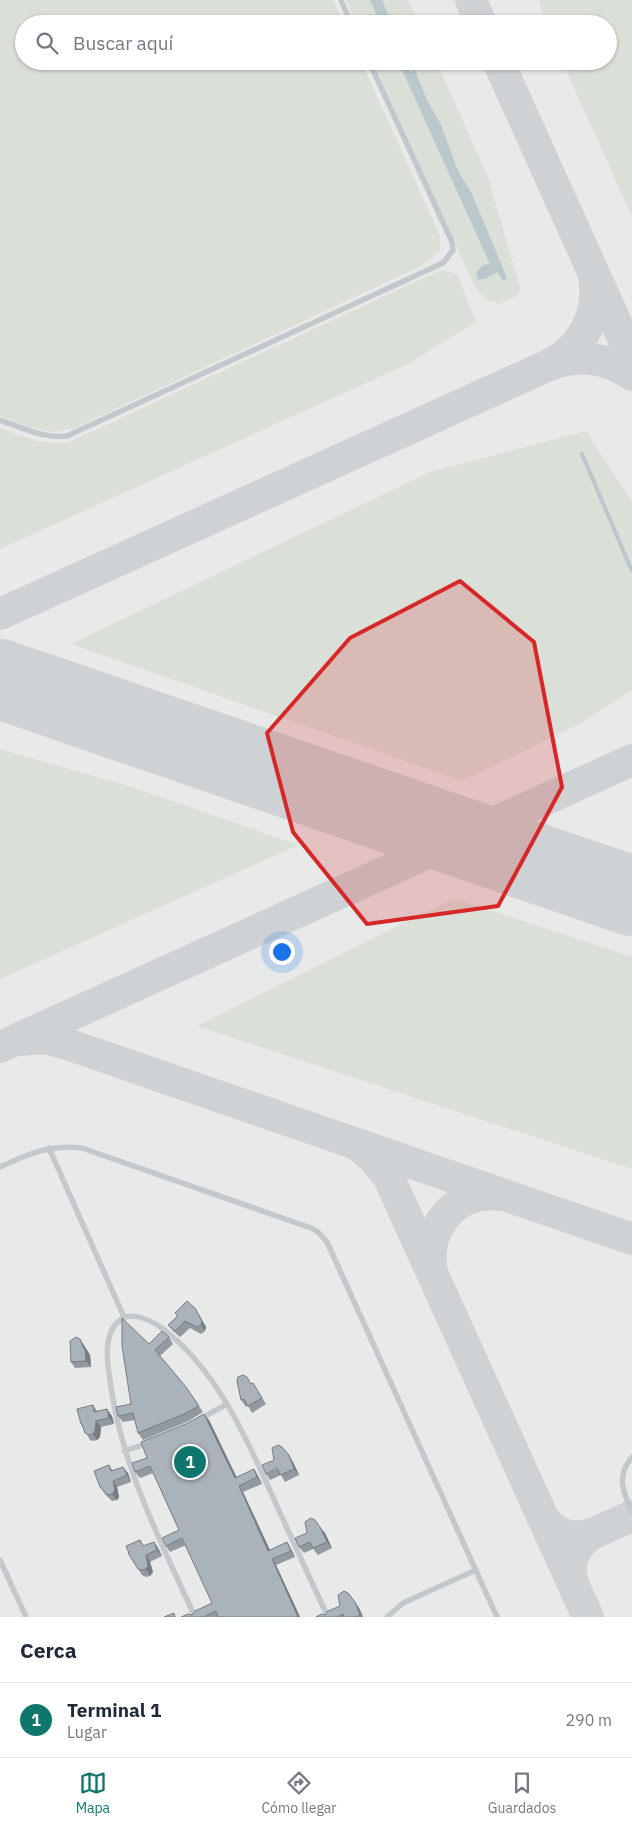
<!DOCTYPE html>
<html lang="es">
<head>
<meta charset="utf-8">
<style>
  :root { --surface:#fff; --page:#f6f6f7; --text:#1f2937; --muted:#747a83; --line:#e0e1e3; --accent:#0f766e }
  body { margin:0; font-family:"IBM Plex Sans",sans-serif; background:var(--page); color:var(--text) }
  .you { position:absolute; left:281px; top:951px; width:18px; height:18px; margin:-12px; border:4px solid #fff; border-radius:50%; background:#1a73e8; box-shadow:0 0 0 8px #1a73e833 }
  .badge { display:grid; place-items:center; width:32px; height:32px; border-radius:50%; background:var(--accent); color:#fff; font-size:16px; font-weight:700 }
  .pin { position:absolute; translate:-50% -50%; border:2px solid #fff; box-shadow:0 1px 5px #0006 }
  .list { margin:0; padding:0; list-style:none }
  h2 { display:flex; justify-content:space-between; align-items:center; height:65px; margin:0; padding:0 20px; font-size:21px }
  h2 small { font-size:16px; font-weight:400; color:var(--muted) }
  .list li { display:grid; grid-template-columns:32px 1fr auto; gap:15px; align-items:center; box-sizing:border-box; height:75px; padding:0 20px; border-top:1px solid var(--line) }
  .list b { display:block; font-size:19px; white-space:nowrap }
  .list p { margin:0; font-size:16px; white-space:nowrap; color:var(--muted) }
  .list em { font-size:16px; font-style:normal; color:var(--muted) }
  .icon { flex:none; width:28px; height:28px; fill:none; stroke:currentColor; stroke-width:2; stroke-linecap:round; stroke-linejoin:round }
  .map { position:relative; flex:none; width:632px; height:1617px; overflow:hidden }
  .search { position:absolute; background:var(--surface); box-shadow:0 1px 4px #0004; left:15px; right:15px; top:15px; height:55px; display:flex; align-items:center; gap:12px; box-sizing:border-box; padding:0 18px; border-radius:28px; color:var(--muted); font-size:19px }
  .sheet { height:140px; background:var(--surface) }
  nav { display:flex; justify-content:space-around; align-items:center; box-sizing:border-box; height:70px; border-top:1px solid var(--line); background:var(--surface); font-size:14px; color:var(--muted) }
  nav a { display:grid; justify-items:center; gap:2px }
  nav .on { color:var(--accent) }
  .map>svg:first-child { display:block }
  .built { fill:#e8e9e9; fill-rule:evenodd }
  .green { fill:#dadfd7 }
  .water { fill:#bbc7cb }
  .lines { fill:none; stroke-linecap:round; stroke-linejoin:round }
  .stream { stroke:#bbc7cb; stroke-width:4 }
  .taxiway { stroke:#ced2d4; stroke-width:32 }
  .runway { stroke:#ced2d4; stroke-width:80 }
  .lane { stroke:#c3c8cc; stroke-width:5.5 }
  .wall { fill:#929a9f }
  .shaded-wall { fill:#777d82 }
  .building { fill:#aab3b9; stroke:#777d82 }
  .marked { fill:#d62828; fill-opacity:0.2; stroke:#d62828; stroke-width:4; stroke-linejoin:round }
</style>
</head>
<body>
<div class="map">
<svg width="632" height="1617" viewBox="0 0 632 1617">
  <rect width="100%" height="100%" fill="#fafaf8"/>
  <path class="built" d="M0,0H632V1617H0ZM24,24H608V61H24Z"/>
  <path class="green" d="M0,0H333L344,24H24V61H361L440,236V251L421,266L75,428L53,432L33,428L0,416Z
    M346,0H408L419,24H356Z
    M539,0H632V217L562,61H608V24H546Z
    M373,61H436L488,177L520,288L518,295L500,304L487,300L476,289Z
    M441,270L457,274L476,322L408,364L0,549V428L39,442L67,443Z
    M586,431L632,502V690L579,724L462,781L71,644L430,472Z
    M0,749L132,787L298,845L0,979Z
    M454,898L632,957V1169L197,1026Z"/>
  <path class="water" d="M370,0H382L392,24H381Z
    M398,61H406L410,72L415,70L427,100L441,125L458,171L472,194L507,278L503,281L497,272L485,279L478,280L476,273L483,265L490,264Z"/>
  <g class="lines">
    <path class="stream" d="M582,454L632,571"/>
    <path class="taxiway" d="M471,0L481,24
      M498,61L632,358
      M551,364C583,347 601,313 594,276
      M0,614L549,365C579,354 606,357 632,375
      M20,1040L46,1038L67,1044L632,1239
      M0,1047L632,760
      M360,1147L375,1160L389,1178L588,1617
      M432,1273C423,1229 455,1189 501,1195
      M542,1516C554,1535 573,1541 594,1533C574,1544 567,1563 573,1584
      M594,1533L632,1516"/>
    <path class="runway" d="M0,679L632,896"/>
    <path class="lane" d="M341,0L351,24
      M0,420C21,427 44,439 67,436L443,263L453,250L452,242L369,61
      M49,1148L124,1317
      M0,1167C28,1154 51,1144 82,1148L311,1228L318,1232L327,1242L497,1617
      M200,1419L227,1404
      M124,1451L149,1443
      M632,1457C616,1476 623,1492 632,1512
      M0,1560L26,1617
      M195,1617C160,1540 121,1465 110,1380C107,1362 103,1333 120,1320C131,1311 149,1320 159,1326C216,1366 249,1443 276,1504C293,1541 310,1579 328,1617
      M387,1617L403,1603L476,1570"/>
  </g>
  <path class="wall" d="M175,1313L199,1315L206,1327L205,1331L201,1334L190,1328L180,1337L173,1331L168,1325L177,1316Z
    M169,1337L173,1344L160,1356L186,1387L203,1412L189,1421L143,1440L138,1433L135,1420L123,1422L118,1416L131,1404L149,1344Z
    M80,1339L90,1355L91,1367L75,1368L71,1362Z
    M253,1383L266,1404L252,1413L248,1406L246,1407L241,1400Z
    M93,1405L97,1411L112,1416L114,1424L101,1427L100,1437L97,1440L93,1441L90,1440L81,1424Z
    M209,1420L236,1477L254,1469L258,1476L262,1484L243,1492L270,1550L287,1542L291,1549L295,1557L276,1565L300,1617H181L192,1615L212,1603L186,1545L170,1552L166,1546L179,1530L153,1473L140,1478L135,1472L147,1458Z
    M293,1462L299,1475L285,1482L281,1475L270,1480L266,1474Z
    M109,1465L113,1471L128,1473L131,1482L117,1487L119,1497L117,1500L112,1501L105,1494L100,1487Z
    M325,1533L332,1548L318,1555L313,1549L304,1553L299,1547Z
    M140,1540L144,1546L154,1542L158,1548L162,1556L150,1562L153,1572L150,1576L146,1577L142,1575L128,1553H129Z
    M359,1608L363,1617H316L325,1615Z"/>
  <path class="shaded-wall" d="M195,1308L206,1327L205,1331L201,1325Z
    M80,1339L90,1355L91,1367L86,1361L84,1349Z
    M107,1409L112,1416L114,1424L109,1418Z
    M204,1414L209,1420L240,1484L235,1478Z
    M96,1421L101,1427L100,1437L97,1440L93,1434Z
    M289,1455L293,1462L299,1475L294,1469Z
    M123,1467L128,1473L131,1482L127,1475Z
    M254,1469L258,1476L262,1484L257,1477Z
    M113,1481L117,1487L119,1497L117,1500L112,1494Z
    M239,1486L243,1492L273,1557L268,1551Z
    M320,1527L325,1533L332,1548L327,1542Z
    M154,1542L158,1548L162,1556L157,1550Z
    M287,1542L291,1549L295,1557L291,1551Z
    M146,1555L150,1562L153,1572L150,1576L146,1569Z
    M272,1559L276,1565L300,1617H298Z
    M355,1602L359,1608L363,1617H362L360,1615Z"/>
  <path class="building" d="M187,1301L195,1308L202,1321L201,1325L197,1327L185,1321L175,1331L168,1325L178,1316L175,1313Z
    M122,1318L149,1344L162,1331L169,1337L155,1350L186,1387L199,1406L184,1414L138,1433L133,1413L118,1416L116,1407L131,1404L122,1346Z
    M76,1337L80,1339L84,1349H85L86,1361L71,1362L70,1341Z
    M243,1375L247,1377L251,1384L253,1383L262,1398L248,1406L244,1399L241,1400L237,1381L238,1377Z
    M93,1405L94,1412L107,1409L109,1418L96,1421L95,1430L93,1434L89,1435L85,1433L82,1424H81L77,1409Z
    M204,1414L235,1478L254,1469L257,1477L239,1486L268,1551L287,1542L291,1551L272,1559L298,1617H218L216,1611L203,1617H181L188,1614L192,1615L195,1611L212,1603L182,1538L166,1546L162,1538L179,1530L150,1466L135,1472L132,1463L147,1458L141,1442L188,1423Z
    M278,1445L282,1447L289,1455L294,1469L280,1475L277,1468L266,1474L262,1465L274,1460L272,1448Z
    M109,1465L111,1471L123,1467L127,1475L113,1481L115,1490L112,1494L108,1495L100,1487L94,1471Z
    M311,1518L315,1520L320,1527L327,1542L313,1548L310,1542L299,1547L295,1538L307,1533L305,1522Z
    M140,1540L143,1546L154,1542L157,1550L146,1555L148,1566L146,1569L141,1570L138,1569L128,1553H129L126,1546Z
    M344,1591L348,1593L355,1602L360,1615L356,1617H344L343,1614L337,1617H316L321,1614L325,1615L328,1611L340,1606L338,1595Z
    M174,1613L175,1617H164Z"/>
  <path class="marked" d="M460,581L534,642L562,787L498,906L367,924L293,832L267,733L350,638Z"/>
</svg>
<div class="you"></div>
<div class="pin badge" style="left:190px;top:1462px">1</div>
<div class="search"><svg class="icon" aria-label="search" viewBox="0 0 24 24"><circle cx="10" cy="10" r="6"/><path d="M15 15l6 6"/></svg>Buscar aquí</div>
</div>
<section class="sheet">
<h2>Cerca<small></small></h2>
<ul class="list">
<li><span class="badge">1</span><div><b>Terminal 1</b><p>Lugar</p></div><em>290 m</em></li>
</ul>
</section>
<nav>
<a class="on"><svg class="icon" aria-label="map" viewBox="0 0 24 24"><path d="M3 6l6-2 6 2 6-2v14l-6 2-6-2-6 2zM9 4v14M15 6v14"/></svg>Mapa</a>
<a><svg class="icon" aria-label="directions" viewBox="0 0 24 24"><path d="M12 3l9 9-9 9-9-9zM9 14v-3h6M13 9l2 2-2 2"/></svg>Cómo llegar</a>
<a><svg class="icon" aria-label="saved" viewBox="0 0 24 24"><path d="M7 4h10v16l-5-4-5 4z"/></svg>Guardados</a>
</nav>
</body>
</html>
